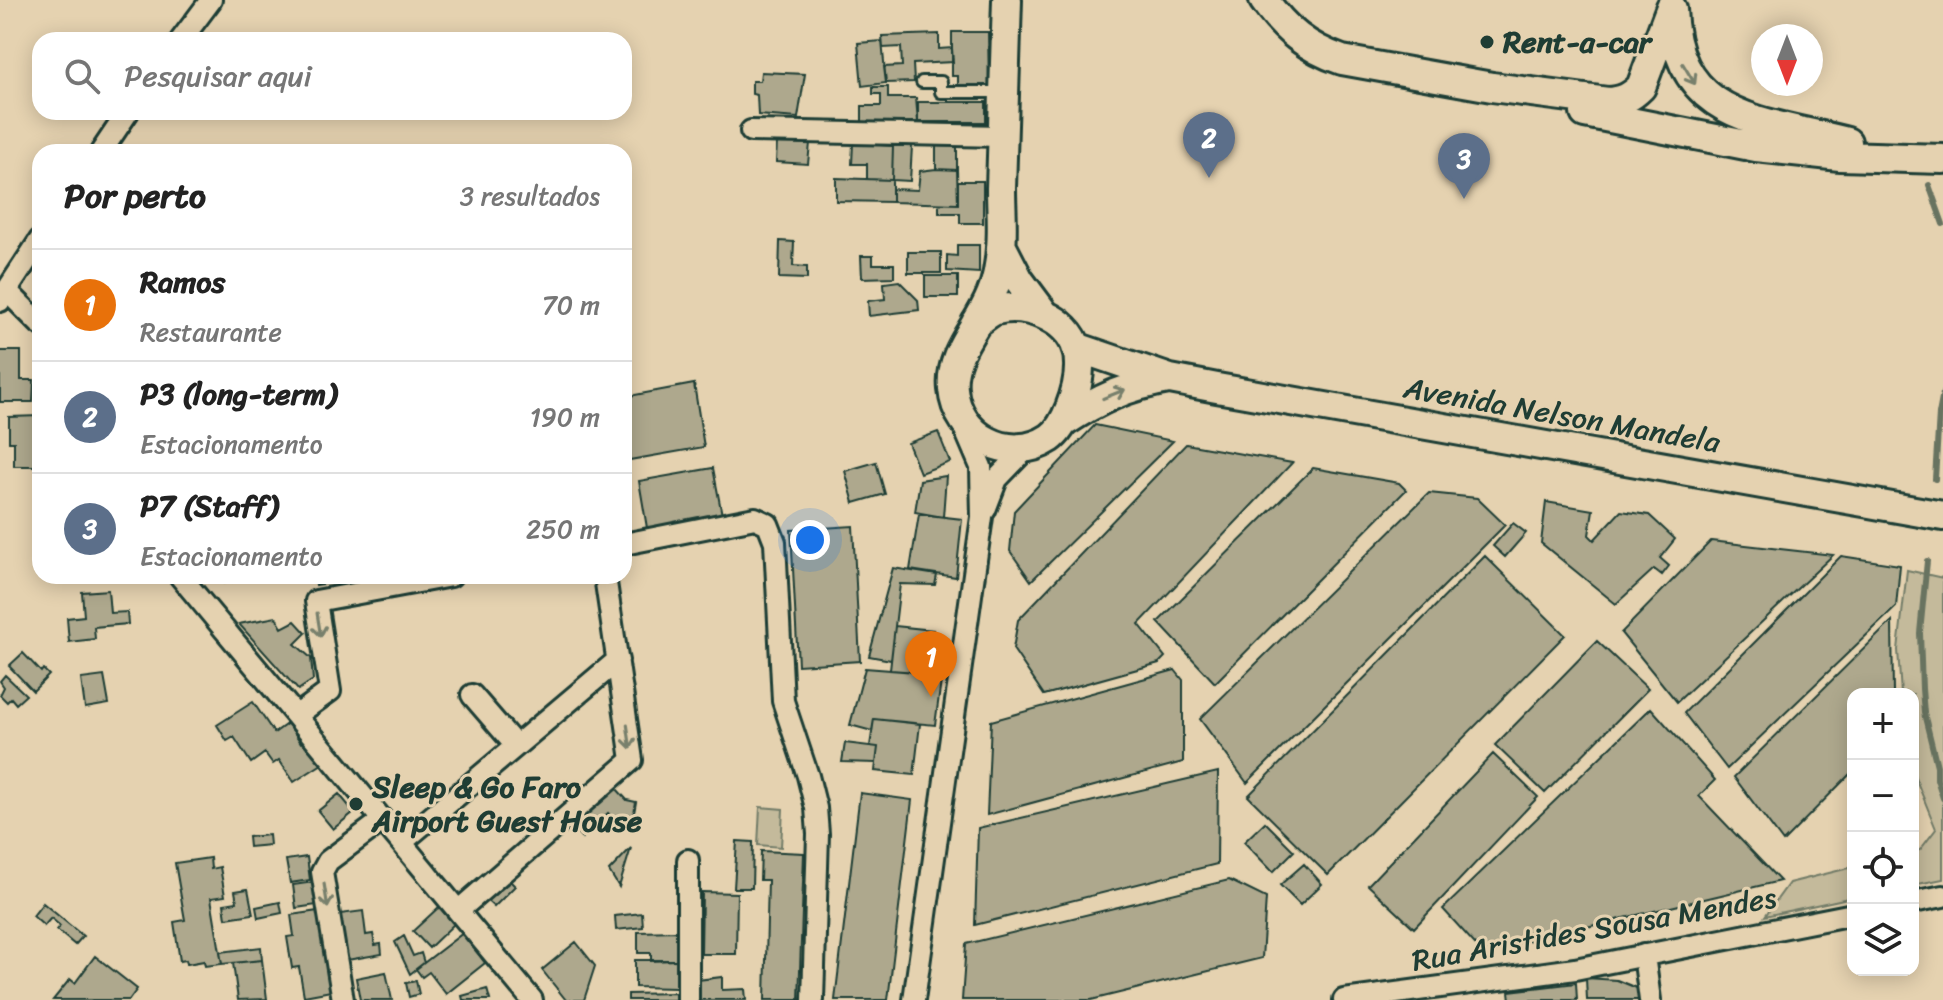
<!DOCTYPE html>
<html lang="pt">
<head>
<meta charset="utf-8">
<style>
  :root { --surface:#fff; --page:#f6f6f6; --text:#222; --muted:#767676; --line:#e0e0e0; --accent:#0b8043 }
  body { margin:0; font-family:Sriracha,sans-serif; background:var(--page); color:var(--text) }
  .controls { position:absolute; right:24px; bottom:24px; display:grid; overflow:hidden; border-radius:16px; box-shadow:0 4px 20px #0003 }
  .controls button { width:72px; height:72px; display:grid; place-items:center; padding:0; border:0; border-bottom:2px solid var(--line); background:var(--surface); color:var(--text); font:40px sans-serif }
  .compass { position:absolute; left:1751px; top:24px; width:72px; height:72px; border-radius:50%; background:var(--surface); box-shadow:0 4px 20px #0003; rotate:180deg }
  .you { position:absolute; left:810px; top:540px; width:28px; height:28px; margin:-20px; border:6px solid #fff; border-radius:50%; background:#1a73e8; box-shadow:0 0 0 12px #1a73e833 }
  .badge { display:grid; place-items:center; width:52px; height:52px; border-radius:50%; background:var(--accent); color:#fff; font-size:26px; font-weight:700 }
  .pin { position:absolute; translate:-50% -66px; filter:drop-shadow(0 2px 4px #0008) }
  .pin::after { content:''; position:absolute; top:42px; width:28px; height:24px; background:inherit; clip-path:polygon(0 0,100% 0,50% 100%) }
  .list { margin:0; padding:0; list-style:none }
  h2 { display:flex; justify-content:space-between; align-items:center; height:104px; margin:0; padding:0 32px; font-size:34px }
  h2 small { font-size:26px; font-weight:400; color:var(--muted) }
  .list li { display:grid; grid-template-columns:52px 1fr auto; gap:24px; align-items:center; box-sizing:border-box; height:112px; padding:0 32px; border-top:2px solid var(--line) }
  .list b { display:block; font-size:30px; white-space:nowrap }
  .list p { margin:0; font-size:26px; white-space:nowrap; color:var(--muted) }
  .list em { font-size:26px; font-style:normal; color:var(--muted) }
  .icon { flex:none; width:44px; height:44px; fill:none; stroke:currentColor; stroke-width:2; stroke-linecap:round; stroke-linejoin:round }
  .map { position:relative; flex:none; width:1943px; height:1000px; overflow:hidden }
  .search { position:absolute; background:var(--surface); box-shadow:0 4px 20px #0003; left:32px; top:32px; width:600px; height:88px; display:flex; align-items:center; gap:20px; box-sizing:border-box; padding:0 28px; border-radius:24px; color:var(--muted); font-size:30px }
  .panel { position:absolute; background:var(--surface); box-shadow:0 4px 20px #0003; left:32px; top:144px; width:600px; height:440px; border-radius:24px }
  .map>svg:first-child { display:block }
  .green { fill:#c4ba9b; stroke:#727c68; stroke-width:2 }
  .lines { fill:none; stroke-linecap:round; stroke-linejoin:round }
  .stream { stroke:#687361; stroke-width:6 }
  .building { fill:#aea88d; stroke:#1f3d34; stroke-width:2 }
  .lane-casing { stroke:#1f3d34; stroke-width:16 }
  .street-casing { stroke:#1f3d34; stroke-width:26 }
  .secondary-casing { stroke:#1f3d34; stroke-width:34 }
  .lane { stroke:#e5d2b0; stroke-width:10 }
  .street { stroke:#e5d2b0; stroke-width:20 }
  .secondary { stroke:#e5d2b0; stroke-width:28 }
  .oneway { stroke:#78806c }
  .poi-dot { fill:#1f3d34; stroke:#e5d2b0; stroke-width:3 }
  .labels { text-anchor:middle; stroke-width:6; stroke-linejoin:round; paint-order:stroke }
  .poi-label { font-size:30px; font-weight:bold; fill:#1f3d34; stroke:#e5d2b0; text-anchor:start }
  .street-label { font-size:30px; fill:#1f3d34; stroke:#e5d2b0 }
</style>
</head>
<body>
<div class="map">
<svg width="1943" height="1000" viewBox="0 0 1943 1000">
  <rect width="100%" height="100%" fill="#e5d2b0"/>
  <filter id="ink" filterUnits="userSpaceOnUse"><feTurbulence type="fractalNoise" baseFrequency=".0125" numOctaves="2"/><feDisplacementMap in="SourceGraphic" scale="16" xChannelSelector="R" yChannelSelector="G"/><feConvolveMatrix kernelMatrix="1 2 1 2 8 2 1 2 1" color-interpolation-filters="sRGB"/></filter>
  <g filter="url(#ink)">
    <path class="green" d="M1907,570L1943,578V879L1913,885V852L1920,850L1936,829L1913,772V694H1901L1898,650Z
      M760,807L783,809L781,847L758,845Z
      M1853,867V897L1765,916L1789,883Z"/>
    <g class="lines">
      <path class="stream" d="M1929,185L1943,224
        M1935,479L1939,414L1943,393
        M1927,561L1920,633L1922,689L1924,713L1937,766V779L1943,798"/>
    </g>
    <path class="building" d="M952,32H988L989,88H958V76H952Z
      M939,34V49L952,48L953,62L913,64L914,82L886,83L884,67L902,66L901,47L883,48L882,36Z
      M882,41L886,83L862,86L858,43Z
      M761,72L805,74L798,118L758,115L757,95L752,94V81H760Z
      M873,87H888V98H916L918,122H862V106H881V94H873Z
      M918,102H986V122H918Z
      M777,141L810,143L808,164L776,162Z
      M853,143L893,146L892,180L867,179V164H852Z
      M936,144L957,145V170L936,169Z
      M893,146H912L910,181L892,180Z
      M936,169L957,170L958,204L892,202V189L918,190L920,171Z
      M836,178L892,180V202L836,201Z
      M958,181H983V223H960V213H939V204H958Z
      M780,241L794,242L793,266L807,267V279L779,278Z
      M957,245H979V273L947,271V255L957,256Z
      M908,252H941V273H908Z
      M861,256H873V264H894V277L862,278Z
      M925,276H958V297H925Z
      M899,281L918,300L919,310L869,316L868,301L885,299L884,283Z
      M0,351H21V380H34L33,402H0Z
      M694,384L704,447L624,461V397Z
      M40,416V455H35L36,466H14V442H9V417Z
      M1095,425L1173,441L1031,581L1010,551L1014,511Z
      M938,432L950,462L920,473L908,443Z
      M1186,444L1292,463L1139,624L1165,657L1159,663L1044,695L1013,649L1018,620Z
      M876,462L885,494L854,503L845,471Z
      M713,468L722,515L647,528L639,481Z
      M1313,468L1399,483L1406,490L1215,683L1158,622Z
      M946,476L943,517L915,512L920,480Z
      M1429,493L1477,498L1505,525L1247,783L1200,719Z
      M1546,502L1593,510L1589,535L1594,540L1621,511L1649,515L1675,539L1660,558L1669,566L1662,575L1654,569L1616,604L1541,543Z
      M919,514L962,519L956,577L910,570Z
      M1513,523L1526,533L1505,557L1493,546Z
      M853,526L860,661L798,665L791,530Z
      M1711,541L1833,555L1677,702L1621,633Z
      M1485,556L1565,635L1328,875L1248,796Z
      M1841,556L1900,565L1896,607L1727,769L1684,713Z
      M893,568L937,575L935,585L900,584L891,660L869,656Z
      M224,576H261V578L225,583Z
      M315,576H342L343,581L316,585Z
      M108,590L110,613L127,612L128,624L94,627L95,639L69,642L67,618L84,616L82,592Z
      M276,617L282,628L295,621L306,633L295,644L311,658L313,680L298,690L239,624Z
      M1892,621L1893,694H1853V771L1783,842L1734,777Z
      M895,626L933,630L929,673L890,670Z
      M1597,641L1648,689L1545,793L1495,745Z
      M23,653L41,672L43,669L49,675L33,691L9,666Z
      M865,668L942,674L935,725L874,719L872,731L850,725Z
      M1175,670L1183,680V762L987,815L991,721Z
      M5,675L26,695L16,704L11,698L7,702L0,695L4,687L0,681Z
      M104,676L109,704L85,708L81,679Z
      M253,702L274,733L288,723L301,743L309,738L325,762L294,782L279,760L273,764L265,753L251,763L234,737L227,741L217,725Z
      M1651,708L1715,780L1699,796L1780,881L1482,952L1443,909Z
      M874,719L920,724L914,775L875,771L878,747L870,746Z
      M845,743L878,747L876,763L842,762Z
      M1493,754L1538,797L1414,928L1368,885Z
      M1218,772L1217,864L975,925L978,828Z
      M615,787L627,800L636,802L632,824L626,818L619,824L608,813L582,838L572,827Z
      M860,793L912,800L888,1000H835Z
      M339,794L354,812L333,829L318,811Z
      M1265,822L1294,851L1273,872L1244,842Z
      M269,835L270,845L249,847L248,837Z
      M737,841L753,842L752,888H734Z
      M631,848L619,887L609,871Z
      M761,851L804,853L799,1000H765L768,880H760Z
      M307,857L310,880L290,883L286,860Z
      M210,858L211,869L220,867L225,896L211,898L222,964L205,966L204,961L187,964L186,960L180,961L174,922L185,920L175,863Z
      M1304,864L1322,884L1300,905L1280,885Z
      M506,877L515,886L494,907L484,898Z
      M1229,880L1266,898L1262,958L1091,1000H962L966,944Z
      M314,882L317,905L296,908L293,885Z
      M248,889L253,914L226,918L224,904L237,902L235,891Z
      M702,892L737,893L736,954H701Z
      M280,902L282,913L258,918L256,907Z
      M43,903L83,936L75,945L57,930L60,926L51,918L44,926L33,916Z
      M439,907L454,924L429,948L413,931Z
      M318,911L331,991L304,996L299,967L292,968L287,937L294,936L291,915Z
      M363,911L366,935L373,934L375,945L381,944L382,954L347,960L340,914Z
      M642,913L643,927L616,930L615,916Z
      M676,931V960L651,961V953H638V932Z
      M463,933L485,963L446,994L429,972L422,977L416,969Z
      M404,936L413,956L421,953L424,963L410,974L395,942Z
      M576,942L595,966L584,1000H566L542,970Z
      M261,947L262,960L222,964L220,952Z
      M95,956L137,989L129,1000H53L70,979L75,983Z
      M262,960L267,999L238,1000L233,963Z
      M635,960H676V988L635,987Z
      M386,972L392,1000H360L356,978Z
      M722,977V990L745,989L746,1000H697L698,980Z
      M1586,978L1617,980L1644,991L1640,1000H1587Z
      M416,981L419,994L409,997L406,983Z
      M1576,983L1577,1000H1510L1509,991Z
      M487,989L490,1000H463L462,996Z
      M675,993V1000H628V994Z"/>
    <g class="lines">
      <g class="lane-casing">
        <path id="lane" d="M922,82H941V92H1002"/>
      </g>
      <g class="street-casing">
        <path id="street" d="M181,40L211,0
          M751,131L1003,136
          M101,152L128,112
          M7,291L40,324
          M0,301L40,240
          M985,510L997,479L1026,449
          M624,544L755,518L768,524L775,542L783,701L808,776L816,808L818,834L813,1000
          M180,576L532,1000
          M472,695L516,746
          M297,715L330,691L316,601L451,576
          M402,842L618,660
          M688,860V1000
          M1913,902L1943,896
          M458,911L632,760L605,576
          M1644,955L1650,1000
          M343,1000L322,872L328,861L383,820
          M914,1000L982,517L981,467L963,425
          M1344,1000L1575,969L1853,914"/>
      </g>
      <g class="secondary-casing">
        <path id="secondary" d="M1264,0C1285,30 1307,48 1342,60L1492,87L1608,102C1623,101 1631,97 1641,87L1671,7
          M1672,9C1676,120 1761,120 1847,142
          M1585,113L1756,147L1840,156L1943,159
          M1002,247L1019,280L1045,315
          M976,323C982,319 989,312 996,310C1026,303 1067,317 1077,349C1082,368 1077,390 1070,408C1066,418 1060,431 1050,438C1009,465 957,436 953,389C949,353 979,326 991,295C997,282 1000,262 1001,248C1003,228 1001,207 1001,188C1003,125 1005,63 1007,0
          M1076,347L1170,379L1217,388L1943,516
          M1064,422C1099,399 1127,386 1169,379"/>
      </g>
      <use href="#lane" class="lane"/>
      <use href="#street" class="street"/>
      <use href="#secondary" class="secondary"/>
    </g>
    <defs><path id="oneway-shaft" d="M-6 0H5M1.5-3L5.5 0L1.5 3" fill="none" stroke-width="1.6" stroke-linecap="round" stroke-linejoin="round" transform="scale(2)"/></defs>
    <g class="oneway">
      <use href="#oneway-shaft" transform="translate(1689 74) rotate(59)"/>
      <use href="#oneway-shaft" transform="translate(1114 394) rotate(-22)"/>
      <use href="#oneway-shaft" transform="translate(319 625) rotate(81)"/>
      <use href="#oneway-shaft" transform="translate(629 737) rotate(82)"/>
      <use href="#oneway-shaft" transform="translate(326 896) rotate(81)"/>
    </g>
  </g>
  <g class="poi-dot">
    <circle cx="1487" cy="42" r="8"/>
    <circle cx="356" cy="804" r="8"/>
  </g>
  <g class="labels">
    <g class="poi-label">
      <text x="1503" y="52">Rent-a-car</text>
      <text x="372" y="797">Sleep &amp; Go Faro<tspan x="372" dy="34">Airport Guest House</tspan></text>
    </g>
    <g class="street-label">
      <text transform="translate(1562 415) rotate(10)" y="10">Avenida Nelson Mandela</text>
      <text transform="translate(1594 929) rotate(-10)" y="10">Rua Aristides Sousa Mendes</text>
    </g>
  </g>
</svg>
<div class="controls">
<button>+</button>
<button>−</button>
<button><svg class="icon" aria-label="locate" viewBox="0 0 24 24"><circle cx="12" cy="12" r="6"/><path d="M12 2v4M12 18v4M2 12h4M18 12h4"/></svg></button>
<button><svg class="icon" aria-label="layers" viewBox="0 0 24 24"><path d="M12 4l9 5-9 5-9-5zM3 14l9 5 9-5"/></svg></button>
</div>
<svg class="compass" viewBox="-18 -18 36 36"><path d="M0-13l5 13h-10z" fill="#e53935"/><path d="M0 13l5-13h-10z" fill="#767676"/></svg>
<div class="you"></div>
<div class="pin badge" style="left:931px;top:697px;background:#e8710a">1</div>
<div class="pin badge" style="left:1209px;top:178px;background:#5c6f8a">2</div>
<div class="pin badge" style="left:1464px;top:199px;background:#5c6f8a">3</div>
<div class="search"><svg class="icon" aria-label="search" viewBox="0 0 24 24"><circle cx="10" cy="10" r="6"/><path d="M15 15l6 6"/></svg>Pesquisar aqui</div>
<section class="panel">
<h2>Por perto<small>3 resultados</small></h2>
<ul class="list">
<li><span class="badge" style="background:#e8710a">1</span><div><b>Ramos</b><p>Restaurante</p></div><em>70 m</em></li>
<li><span class="badge" style="background:#5c6f8a">2</span><div><b>P3 (long-term)</b><p>Estacionamento</p></div><em>190 m</em></li>
<li><span class="badge" style="background:#5c6f8a">3</span><div><b>P7 (Staff)</b><p>Estacionamento</p></div><em>250 m</em></li>
</ul>
</section>
</div>
</body>
</html>
